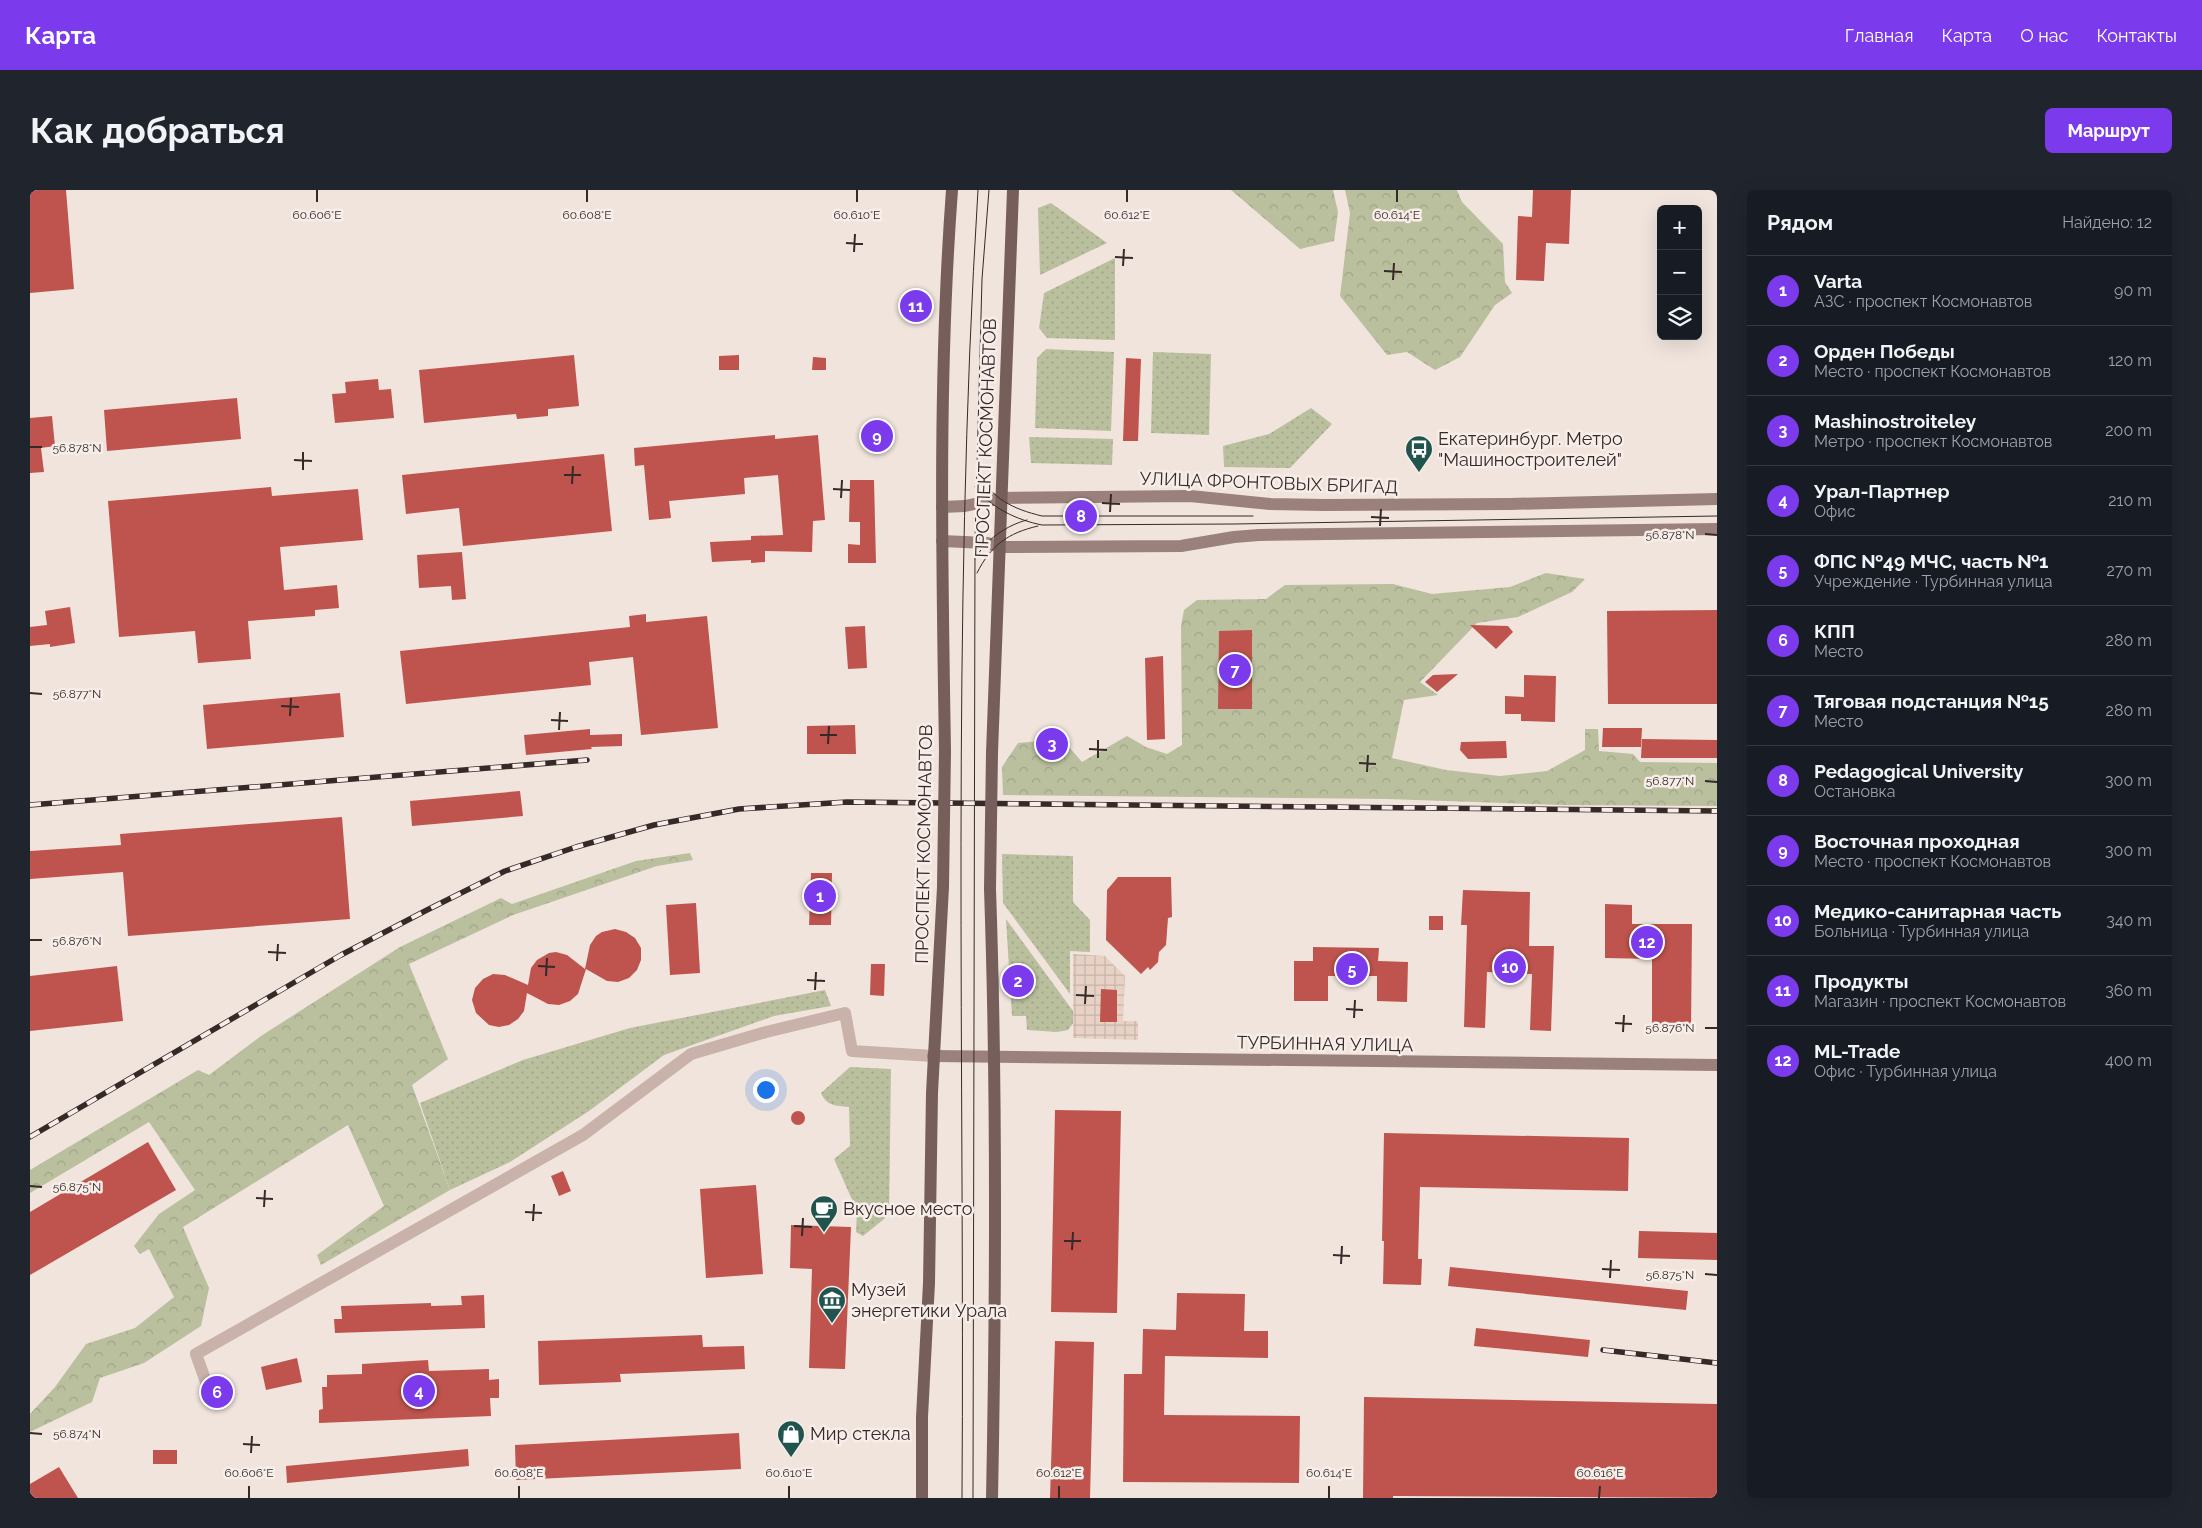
<!DOCTYPE html>
<html lang="ru">
<head>
<meta charset="utf-8">
<style>
  :root { --surface:#171b24; --page:#20242c; --text:#f1f3f6; --muted:#9ea1a6; --line:#363941; --accent:#7c3aed }
  body { margin:0; font-family:Raleway,sans-serif; background:var(--page); color:var(--text) }
  .controls { position:absolute; right:15px; top:15px; display:grid; overflow:hidden; border-radius:8px; box-shadow:0 5px 20px #0002 }
  .controls button { width:45px; height:45px; display:grid; place-items:center; padding:0; border:0; border-bottom:1px solid var(--line); background:var(--surface); color:var(--text); font:25px sans-serif }
  .you { position:absolute; left:735px; top:899px; width:18px; height:18px; margin:-12px; border:4px solid #fff; border-radius:50%; background:#1a73e8; box-shadow:0 0 0 8px #1a73e833 }
  .badge { display:grid; place-items:center; width:32px; height:32px; border-radius:50%; background:var(--accent); color:#fff; font-size:16px; font-weight:700 }
  .pin { position:absolute; translate:-50% -50%; border:2px solid #fff; box-shadow:0 1px 5px #0006 }
  .list { margin:0; padding:0; list-style:none }
  h2 { display:flex; justify-content:space-between; align-items:center; height:65px; margin:0; padding:0 20px; font-size:21px }
  h2 small { font-size:16px; font-weight:400; color:var(--muted) }
  .list li { display:grid; grid-template-columns:32px 1fr auto; gap:15px; align-items:center; box-sizing:border-box; height:70px; padding:0 20px; border-top:1px solid var(--line) }
  .list b { display:block; font-size:19px; white-space:nowrap }
  .list p { margin:0; font-size:16px; white-space:nowrap; color:var(--muted) }
  .list em { font-size:16px; font-style:normal; color:var(--muted) }
  .icon { flex:none; width:28px; height:28px; fill:none; stroke:currentColor; stroke-width:2; stroke-linecap:round; stroke-linejoin:round }
  .map { position:relative; flex:none; width:1687px; height:1308px; overflow:hidden; border-radius:8px }
  header { display:flex; align-items:center; gap:30px; box-sizing:border-box; height:70px; padding:0 25px; background:var(--accent); color:#fff }
  header strong { font-size:24px }
  nav { display:flex; gap:28px; margin-inline-start:auto; font-size:18px }
  .intro { display:flex; align-items:center; justify-content:space-between; box-sizing:border-box; height:120px; padding:0 30px }
  h1 { margin:0; font-size:35px }
  .button { padding:12px 22px; border-radius:8px; background:var(--accent); color:#fff; font-size:18px; font-weight:700 }
  main { display:flex; gap:30px; padding:0 30px }
  aside { flex:1; background:var(--surface); border-radius:8px; box-shadow:0 5px 20px #0002 }
  .map>svg:first-child { display:block }
  .grass { fill:url(#grass-dots) }
  .forest { fill:url(#forest-crowns) }
  .plaza { fill:url(#plaza-grid) }
  .building { fill:#be544d }
  .lines { fill:none; stroke-linecap:round; stroke-linejoin:round }
  .street { stroke:#c8b2a9; stroke-width:12 }
  .secondary { stroke:#9b817b; stroke-width:12 }
  .primary { stroke:#765f5b; stroke-width:12 }
  .tram { stroke:#362a29; stroke-width:1 }
  .rail-casing { stroke:#362a29; stroke-width:5.5 }
  .rail { stroke:#f8eee9; stroke-width:4; stroke-dasharray:11; stroke-linecap:butt }
  .primary-bridge { stroke:#765f5b; stroke-width:12 }
  .ticks { fill:none; stroke:#362a29; stroke-width:2 }
  .labels { text-anchor:middle; stroke-width:5; stroke-linejoin:round; paint-order:stroke }
  .street-label { font-size:18px; fill:#362a29; stroke:#f8eee9 }
  .poi-label { font-size:18px; fill:#362a29; stroke:#f8eee9; text-anchor:start }
  .ticks-label { font-size:12px; text-anchor:middle; fill:#362a29; stroke:#f8eee9; stroke-width:5; stroke-linejoin:round; paint-order:stroke }
</style>
</head>
<body>
<header>
<strong>Карта</strong>
<nav><a>Главная</a><a>Карта</a><a>О нас</a><a>Контакты</a></nav>
</header>
<div class="intro"><h1>Как добраться</h1><a class="button">Маршрут</a></div>
<main>
<div class="map">
<svg width="1687" height="1308" viewBox="0 0 1687 1308">
  <defs>
    <pattern id="grass-dots" width="8" height="8" patternUnits="userSpaceOnUse" patternTransform="scale(1.25)"><rect width="8" height="8" fill="#babf9e"/><path d="M2 2h.1M6 6h.1" fill="none" stroke="#a0a488" stroke-width="1.8" stroke-linecap="round"/></pattern>
    <pattern id="forest-crowns" width="20" height="18" patternUnits="userSpaceOnUse" patternTransform="scale(1.25)"><rect width="20" height="18" fill="#babf9e"/><path d="M2 6a3 3 0 1 1 6 0M12 15a3 3 0 1 1 6 0" fill="none" stroke="#a0a488"/></pattern>
    <pattern id="plaza-grid" width="8" height="8" patternUnits="userSpaceOnUse" patternTransform="scale(1.25)"><rect width="8" height="8" fill="#e7d2c5"/><path d="M0 4h8M4 0v8" fill="none" stroke="#c7b4a9"/></pattern>
  </defs>
  <rect width="100%" height="100%" fill="#f0e4dd"/>
  <path class="grass" d="M1021,13L1077,53L1010,85L1008,18Z
    M1085,68V150L1017,148L1009,138L1014,103Z
    M1016,159L1084,162L1081,241L1005,238L1007,168Z
    M1123,162L1181,164L1179,245L1121,243Z
    M1281,218L1302,234L1260,278L1194,277L1193,256L1239,244Z
    M999,247L1083,249L1082,275L1001,273Z
    M972,664L1043,666V712L1060,730V762L1040,761V804L973,713Z
    M976,729L1043,821L1044,832L1038,840L1027,842L997,840L996,826H982Z
    M795,800L801,816L744,826L634,865L559,921L480,972L420,1000L390,913L493,870L600,838Z
    M820,877L861,879L859,1025L833,1046L826,1042L827,1021L804,969L820,956L819,917C806,915 797,917 791,903Z"/>
  <path class="forest" d="M1201,0H1303L1308,22L1304,51L1270,59Z
    M1315,0H1427L1432,12L1473,54L1475,92L1482,103L1465,115L1430,167L1405,180L1377,162L1357,165L1310,106L1320,23Z
    M1516,383L1555,389L1542,402L1488,427L1447,433L1390,492L1408,505L1374,510L1362,568L1416,580L1470,586L1517,581L1555,560V539H1568L1569,561L1603,564L1610,572L1687,573V616L1533,615L1357,609L973,605L972,577L988,553L1032,549L1052,572L1097,546L1116,557L1137,564L1152,555L1151,436L1154,420L1167,410L1236,409L1255,395L1363,394L1402,404L1480,397Z
    M660,663L663,670L627,676L483,725L379,774L418,869L382,895L420,1000L291,1075L287,1065L354,1016L318,935L153,1037L179,1098L171,1136L114,1173L70,1188L62,1212L0,1242V1224L25,1197L56,1154L105,1138L144,1107L119,1059L110,1064L104,1056L129,1024L165,1000L119,932L0,1003V980L168,880L179,885L231,846L370,757L471,708L482,714L606,671Z"/>
  <path class="plaza" d="M1043,764L1075,766L1095,786L1093,831H1108V850L1043,848Z"/>
  <path class="building" d="M0,0H36L44,99L0,103Z
    M1503,0H1541L1539,54L1516,53L1514,91L1486,90L1488,26L1502,27Z
    M544,165L549,216L518,219V226L487,229L486,224L394,233L389,180Z
    M709,165V180H689V166Z
    M783,167L796,168V180H782Z
    M1096,168L1111,169L1108,251H1093Z
    M348,189L349,200L361,199L364,228L305,233L302,204L316,203L315,192Z
    M207,208L211,249L77,261L74,220Z
    M22,226L25,256L11,258L14,282L0,283V228Z
    M846,232H857V259H845Z
    M745,245V249L788,245L795,330L783,331L782,362L735,361V372L721,373V370L682,372L680,352L721,350V346L753,345L748,285L714,288L715,304L639,311L641,328L619,330L614,275L605,276L604,258Z
    M574,264L582,341L433,356L429,318L376,324L372,285Z
    M820,290H844L846,373H818V354L830,355V332H819Z
    M241,297L242,306L328,299L333,350L250,357L254,400L307,395L309,418L285,420V426L218,431L221,469L168,473L165,441L89,447L78,311Z
    M432,362L436,409L422,410L421,396L389,398L387,365Z
    M40,417L45,453L20,457V454L0,456V437L17,435L15,421Z
    M1687,420V514H1578L1577,421Z
    M616,424V432L677,426L688,538L611,545L603,467L559,472L561,495L376,514L370,461L600,437L599,426Z
    M1440,435L1478,436L1483,442L1466,459Z
    M835,436L837,478L818,479L815,437Z
    M1222,440V519H1188L1189,441Z
    M1133,466L1135,549L1117,550L1115,468Z
    M1428,484L1407,502L1395,492L1403,485Z
    M1494,485L1526,486L1525,532L1491,531V524H1475V506L1494,507Z
    M310,503L314,547L177,559L173,515Z
    M825,535L826,564H777V536Z
    M1573,538H1612L1611,557H1572Z
    M560,539V545L592,544V556L561,557L562,559L496,565L494,545Z
    M1612,549L1687,550V568H1611Z
    M1476,551L1477,568L1438,569L1430,560L1431,552Z
    M490,601L493,626L382,636L380,611Z
    M312,627L320,729L98,746L93,682L0,689V661L91,655L90,644Z
    M781,683H802L801,735H779Z
    M1088,687H1141L1142,727L1138,728L1136,755L1129,762L1128,772L1120,780L1118,777L1111,784L1076,750L1077,700Z
    M1433,700L1500,702L1499,756H1524L1521,841L1500,840L1502,784L1457,782L1455,838L1434,837L1437,735H1431Z
    M666,713L670,783L640,785L636,715Z
    M1575,714L1602,715V734H1662L1661,841H1622V769L1575,768Z
    M1399,726H1413V740H1399Z
    M585,739L596,742L605,748L611,758V770L607,780L599,788L588,792L577,791L556,779L548,804L540,811L529,815L518,814L497,803L494,821L488,829L479,835L469,837L459,835L446,823L442,810L445,798L453,789L463,784L475,785L498,795L501,778L507,770L519,763L526,762L537,765L555,779L560,755L566,746L572,742Z
    M1283,757L1349,758L1348,771L1378,772L1377,812L1347,811V786H1298V811H1264V771H1283Z
    M841,774H855L854,806L840,805Z
    M87,776L93,831L0,841V786Z
    M1071,799L1087,800V832H1070Z
    M1025,920L1091,921L1087,1123L1021,1122Z
    M761 928a7 7 0 1 1 14 0a7 7 0 1 1-14 0Z
    M1354,943L1599,948L1598,1001L1390,997L1388,1069H1392L1391,1095L1353,1094L1354,1051H1352Z
    M118,952L146,1000L0,1085V1022Z
    M533,981L541,1001L529,1006L521,986Z
    M726,995L733,1084L676,1088L670,999Z
    M761,1035L821,1037L815,1179L779,1178L782,1079L760,1078Z
    M1609,1041L1687,1043V1070L1608,1068Z
    M1420,1077L1658,1101L1656,1120L1418,1096Z
    M1147,1103L1215,1104L1214,1141H1238V1168L1135,1166L1134,1225L1270,1226L1269,1293L1093,1292L1094,1184H1112L1113,1139L1146,1140Z
    M454,1105L455,1138L305,1143L304,1129H312L311,1116L401,1113V1116L432,1115L431,1106Z
    M1446,1138L1560,1150L1558,1167L1444,1156Z
    M672,1145L673,1157L714,1156L715,1179L590,1184L591,1192L509,1195L508,1151Z
    M1025,1151L1064,1152L1060,1308H1020Z
    M267,1168L272,1192L236,1200L231,1177Z
    M398,1170L399,1181L459,1179V1190L469,1189V1208H460L461,1226L289,1233V1220L293,1219L292,1197H297V1185L332,1184V1174Z
    M1334,1207L1687,1214V1308L1363,1306V1308H1333Z
    M709,1243L711,1279L486,1290L485,1255Z
    M438,1259L439,1276L257,1293L256,1276Z
    M123,1260H147V1274H123Z
    M29,1277L48,1308H0V1294Z"/>
  <g class="lines">
    <path class="street" d="M177,1195L166,1164L553,945L661,864L736,842L815,823L822,861L903,866"/>
    <path class="secondary" d="M912,317L935,316L972,308L1160,306L1240,314L1293,315L1480,314L1687,309
      M912,351L957,353L970,357L1151,356L1204,347L1229,345L1687,339
      M903,866L1687,875"/>
    <path class="primary" d="M915,561C912,374 908,187 922,0
      M962,563L983,0
      M960,699C967,902 966,1105 962,1308
      M892,1308V1227L899,1093L902,903L913,697"/>
    <path class="tram" d="M947,282C962,309 983,319 1012,326H1223
      M945,297C961,318 987,330 1012,335L1204,334L1687,326
      M945,369C955,350 977,335 997,330
      M947,383C961,355 978,343 1008,336
      M932,1308C935,872 921,435 948,0
      M943,1308L945,352L952,89L959,0"/>
    <g class="rail-casing">
      <path id="rail" d="M0,615L557,570
        M0,947L311,765L397,720L475,681L546,657L624,635L709,619L817,612L1687,621
        M1573,1160L1687,1173"/>
    </g>
    <use href="#rail" class="rail"/>
    <path class="primary-bridge" d="M913,697L915,561
      M960,699L962,563"/>
  </g>
  <path class="ticks" d="M287,12V0M557,12V0M827,12V0M1097,12V0M1367,12V0M816,53L833,54M824,62L825,44M1085,67L1103,68M1093,76L1094,59M1354,81L1372,82M1363,90L1364,73M0,257H12M264,270L282,271M273,280V262M534,285H551M542,294L543,276M803,299L820,300M811,308L812,290M1072,313L1090,314M1080,322L1081,304M1341,327L1359,328M1350,336L1351,319M1675,344L1687,345M0,503L12,504M251,516L269,517M260,526L261,508M521,530L538,531M529,540L530,522M790,545H807M798,554L799,536M1059,559L1077,560M1068,568V550M1329,573L1346,574M1337,582L1338,565M1675,591L1687,592M0,750H12M238,762L256,763M247,771L248,754M508,776L525,777M516,786L517,768M777,790L795,791M785,800L786,782M1046,805L1064,806M1055,814L1056,796M1316,819L1333,820M1324,828L1325,810M1585,833L1602,834M1675,838H1687M1593,842L1594,825M0,996L12,997M226,1008L243,1009M234,1017L235,1000M495,1022L512,1023M503,1031L504,1014M764,1036L782,1037M772,1046L773,1028M1034,1051H1051M1042,1060L1043,1042M1303,1065L1320,1066M1311,1074L1312,1056M1572,1079L1590,1080M1675,1084L1687,1085M1580,1088L1581,1070M0,1243L12,1244M213,1254L230,1255M221,1263L222,1246M219,1308V1296M489,1308V1296M759,1308V1296M1029,1308V1296M1299,1308V1296M1569,1308L1570,1296"/>
  <defs>
    <g id="bus-pin" transform="scale(1.4375)"><path d="M0 17L-7.5 6A9.5 9.5 0 1 1 7.5 6Z" fill="#21544e" stroke="#f8eee9"/><path d="M-5-6H5V4H4V6H2V4H-2V6H-4V4H-5ZM-3.5-4V0h7V-4ZM-3.5 1.2v1.5H-2V1.2ZM2 1.2v1.5H3.5V1.2Z" fill="#fff"/></g>
    <g id="cafe-pin" transform="scale(1.4375)"><path d="M0 17L-7.5 6A9.5 9.5 0 1 1 7.5 6Z" fill="#21544e" stroke="#f8eee9"/><path d="M-5.5-4.5H6V0H3Q3 3.5 0 3.5H-2.5Q-5.5 3.5-5.5 0ZM3-3.2v2h1.7v-2ZM-6 4.5H4V6H-6Z" fill="#fff"/></g>
    <g id="museum-pin" transform="scale(1.4375)"><path d="M0 17L-7.5 6A9.5 9.5 0 1 1 7.5 6Z" fill="#21544e" stroke="#f8eee9"/><path d="M0-6L6-3V-2H-6V-3ZM-5-1h2V3h-2ZM-1-1h2V3h-2ZM3-1h2V3H3ZM-6 4H6V6H-6Z" fill="#fff"/></g>
    <g id="shop-pin" transform="scale(1.4375)"><path d="M0 17L-7.5 6A9.5 9.5 0 1 1 7.5 6Z" fill="#21544e" stroke="#f8eee9"/><path d="M-5-2.5h2.3a2.7 3.5 0 0 1 5.4 0H5L5.5 6h-11ZM-1.5-2.5h3a1.5 2.3 0 0 0-3 0Z" fill="#fff"/></g>
  </defs>
  <g fill-rule="evenodd">
    <use href="#bus-pin" x="1389" y="259"/>
    <use href="#cafe-pin" x="794" y="1019"/>
    <use href="#museum-pin" x="802" y="1110"/>
    <use href="#shop-pin" x="761" y="1244"/>
  </g>
  <g class="labels">
    <g class="street-label">
      <text transform="translate(956 248) rotate(-88)" y="6">ПРОСПЕКТ КОСМОНАВТОВ</text>
      <text transform="translate(1239 293) rotate(2)" y="6">УЛИЦА ФРОНТОВЫХ БРИГАД</text>
      <text transform="translate(894 654) rotate(-89)" y="6">ПРОСПЕКТ КОСМОНАВТОВ</text>
      <text transform="translate(1295 854) rotate(1)" y="6">ТУРБИННАЯ УЛИЦА</text>
    </g>
    <g class="poi-label">
      <text x="1408" y="255">Екатеринбург. Метро<tspan x="1408" dy="21">"Машиностроителей"</tspan></text>
      <text x="813" y="1025">Вкусное место</text>
      <text x="821" y="1106">Музей<tspan x="821" dy="21">энергетики Урала</tspan></text>
      <text x="780" y="1250">Мир стекла</text>
    </g>
  </g>
  <g class="ticks-label">
    <text x="827" y="29">60.610°E</text>
    <text x="287" y="29">60.606°E</text>
    <text x="557" y="29">60.608°E</text>
    <text x="1097" y="29">60.612°E</text>
    <text x="1367" y="29">60.614°E</text>
    <text x="47" y="262">56.878°N</text>
    <text x="1640" y="349">56.878°N</text>
    <text x="47" y="508">56.877°N</text>
    <text x="1640" y="595">56.877°N</text>
    <text x="47" y="755">56.876°N</text>
    <text x="1640" y="842">56.876°N</text>
    <text x="47" y="1001">56.875°N</text>
    <text x="1640" y="1089">56.875°N</text>
    <text x="47" y="1248">56.874°N</text>
    <text x="219" y="1287">60.606°E</text>
    <text x="489" y="1287">60.608°E</text>
    <text x="759" y="1287">60.610°E</text>
    <text x="1029" y="1287">60.612°E</text>
    <text x="1299" y="1287">60.614°E</text>
    <text x="1570" y="1287">60.616°E</text>
  </g>
</svg>
<div class="controls">
<button>+</button>
<button>−</button>
<button><svg class="icon" aria-label="layers" viewBox="0 0 24 24"><path d="M12 4l9 5-9 5-9-5zM3 14l9 5 9-5"/></svg></button>
</div>
<div class="you"></div>
<div class="pin badge" style="left:790px;top:706px">1</div>
<div class="pin badge" style="left:988px;top:791px">2</div>
<div class="pin badge" style="left:1022px;top:554px">3</div>
<div class="pin badge" style="left:389px;top:1201px">4</div>
<div class="pin badge" style="left:1322px;top:779px">5</div>
<div class="pin badge" style="left:187px;top:1202px">6</div>
<div class="pin badge" style="left:1205px;top:480px">7</div>
<div class="pin badge" style="left:1051px;top:326px">8</div>
<div class="pin badge" style="left:847px;top:246px">9</div>
<div class="pin badge" style="left:1480px;top:777px">10</div>
<div class="pin badge" style="left:886px;top:116px">11</div>
<div class="pin badge" style="left:1617px;top:752px">12</div>
</div>
<aside>
<h2>Рядом<small>Найдено: 12</small></h2>
<ul class="list">
<li><span class="badge">1</span><div><b>Varta</b><p>АЗС · проспект Космонавтов</p></div><em>90 m</em></li>
<li><span class="badge">2</span><div><b>Орден Победы</b><p>Место · проспект Космонавтов</p></div><em>120 m</em></li>
<li><span class="badge">3</span><div><b>Mashinostroiteley</b><p>Метро · проспект Космонавтов</p></div><em>200 m</em></li>
<li><span class="badge">4</span><div><b>Урал-Партнер</b><p>Офис</p></div><em>210 m</em></li>
<li><span class="badge">5</span><div><b>ФПС №49 МЧС, часть №1</b><p>Учреждение · Турбинная улица</p></div><em>270 m</em></li>
<li><span class="badge">6</span><div><b>КПП</b><p>Место</p></div><em>280 m</em></li>
<li><span class="badge">7</span><div><b>Тяговая подстанция №15</b><p>Место</p></div><em>280 m</em></li>
<li><span class="badge">8</span><div><b>Pedagogical University</b><p>Остановка</p></div><em>300 m</em></li>
<li><span class="badge">9</span><div><b>Восточная проходная</b><p>Место · проспект Космонавтов</p></div><em>300 m</em></li>
<li><span class="badge">10</span><div><b>Медико-санитарная часть</b><p>Больница · Турбинная улица</p></div><em>340 m</em></li>
<li><span class="badge">11</span><div><b>Продукты</b><p>Магазин · проспект Космонавтов</p></div><em>360 m</em></li>
<li><span class="badge">12</span><div><b>ML-Trade</b><p>Офис · Турбинная улица</p></div><em>400 m</em></li>
</ul>
</aside>
</main>
</body>
</html>
